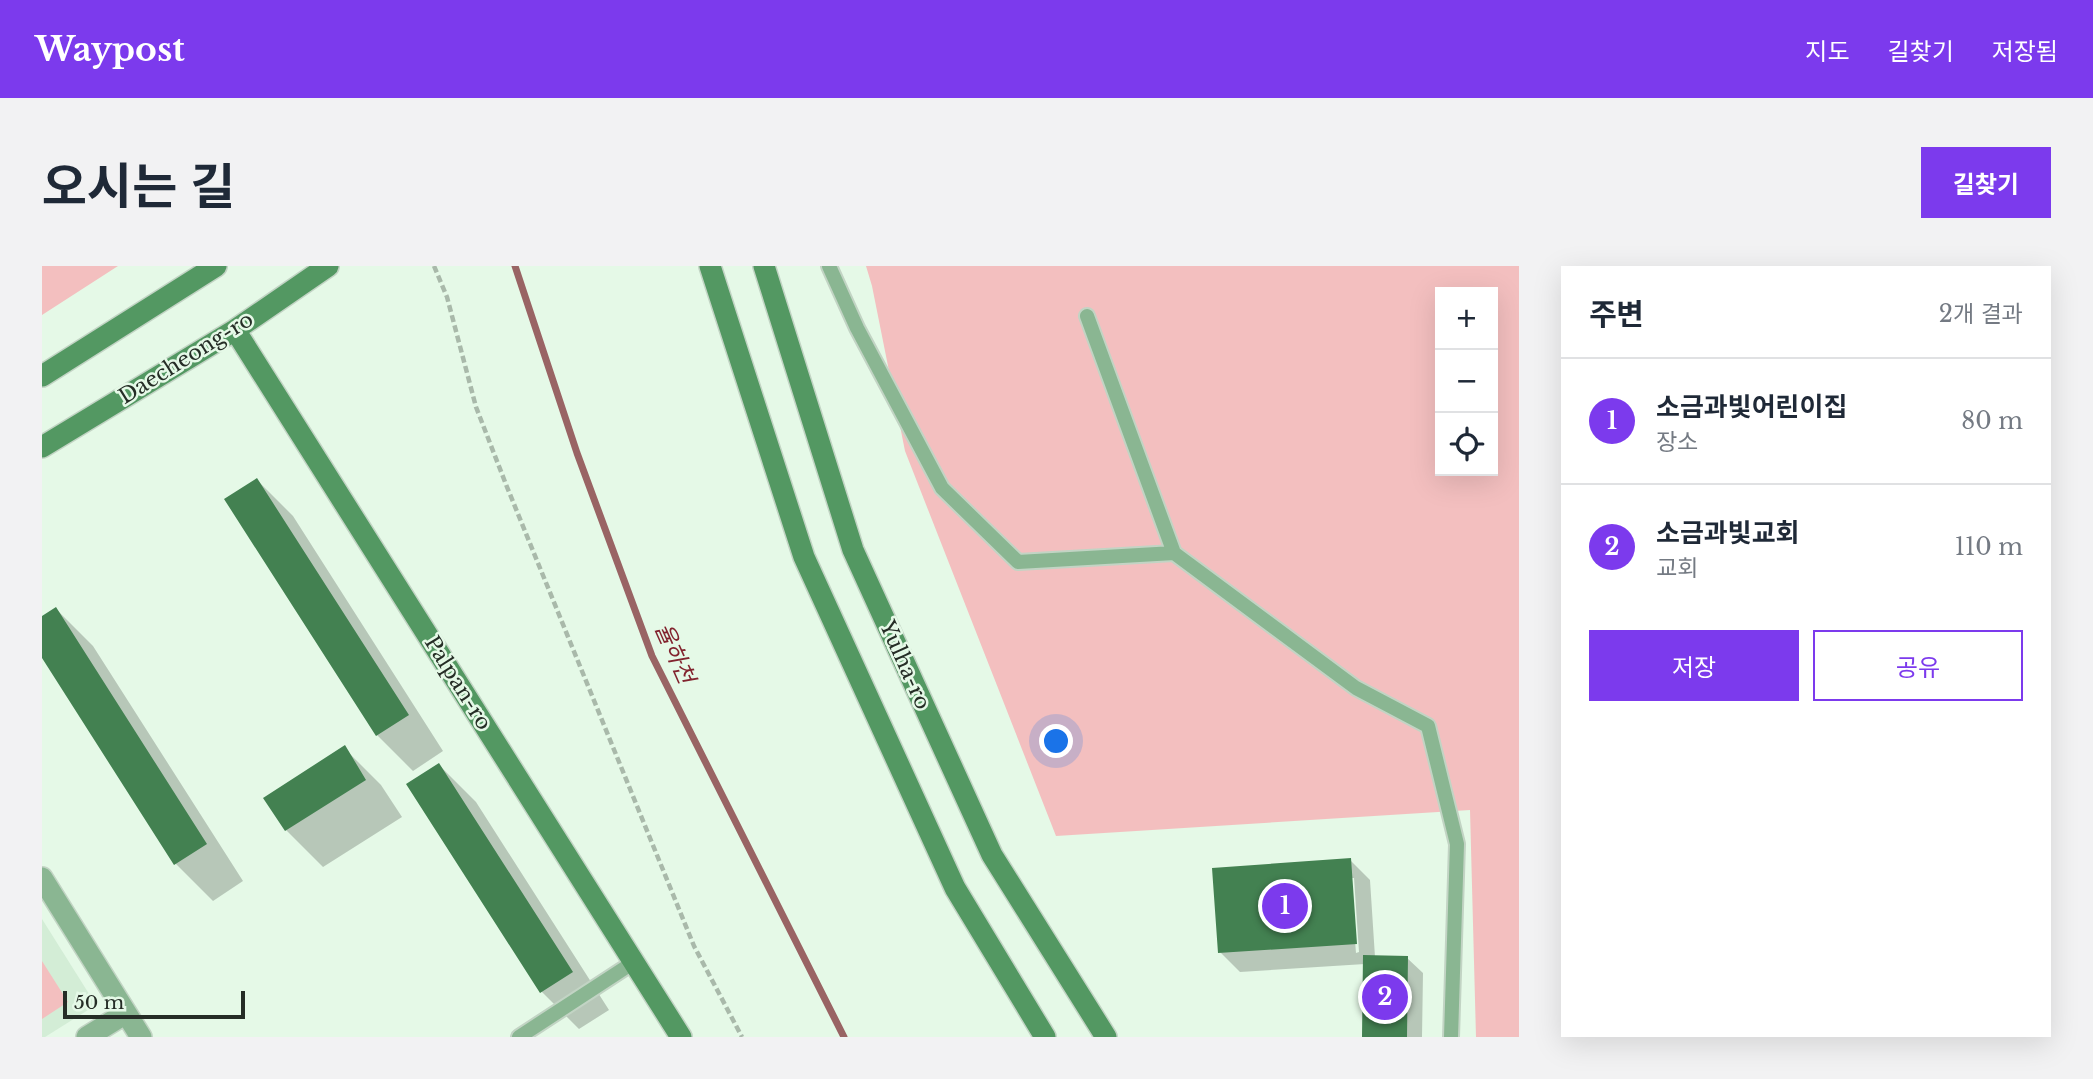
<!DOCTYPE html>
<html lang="ko">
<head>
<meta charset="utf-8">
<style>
  :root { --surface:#fff; --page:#f2f2f3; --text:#1f2937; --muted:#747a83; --line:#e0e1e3; --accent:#7c3aed }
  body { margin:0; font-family:"Libre Baskerville","Noto Sans KR",serif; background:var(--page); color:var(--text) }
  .controls { position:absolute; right:21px; top:21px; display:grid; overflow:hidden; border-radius:0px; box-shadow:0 7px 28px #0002 }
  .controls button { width:63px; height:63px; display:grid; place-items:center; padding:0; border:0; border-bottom:2px solid var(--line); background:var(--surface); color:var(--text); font:35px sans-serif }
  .scale { position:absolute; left:21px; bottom:18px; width:182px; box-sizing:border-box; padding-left:7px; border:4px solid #252d26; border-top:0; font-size:19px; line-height:24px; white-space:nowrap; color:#252d26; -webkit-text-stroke:5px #e5f9e7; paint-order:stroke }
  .you { position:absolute; left:1015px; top:476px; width:24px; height:24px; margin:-18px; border:5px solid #fff; border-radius:50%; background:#1a73e8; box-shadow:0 0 0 10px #1a73e833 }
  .badge { display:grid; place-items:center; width:46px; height:46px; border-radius:50%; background:var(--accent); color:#fff; font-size:23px; font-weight:700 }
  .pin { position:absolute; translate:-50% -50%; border:4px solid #fff; box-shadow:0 2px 7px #0006 }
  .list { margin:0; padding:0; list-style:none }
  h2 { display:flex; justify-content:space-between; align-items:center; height:91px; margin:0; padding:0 28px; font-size:30px }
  h2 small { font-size:23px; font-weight:400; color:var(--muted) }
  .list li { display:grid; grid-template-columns:46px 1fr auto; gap:21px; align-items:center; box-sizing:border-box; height:126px; padding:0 28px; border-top:2px solid var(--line) }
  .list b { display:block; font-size:26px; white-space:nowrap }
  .list p { margin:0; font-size:23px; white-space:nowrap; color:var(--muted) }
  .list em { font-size:23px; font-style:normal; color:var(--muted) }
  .actions { display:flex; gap:14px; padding:21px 28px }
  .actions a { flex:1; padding:16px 0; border:2px solid var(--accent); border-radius:0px; text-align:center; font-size:24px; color:var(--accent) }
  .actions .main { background:var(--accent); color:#fff }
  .icon { flex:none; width:38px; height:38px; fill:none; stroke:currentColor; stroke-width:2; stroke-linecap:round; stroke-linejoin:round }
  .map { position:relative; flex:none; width:1477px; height:771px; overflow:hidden; border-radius:0px }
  header { display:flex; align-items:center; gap:42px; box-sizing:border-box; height:98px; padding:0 35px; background:var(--accent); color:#fff }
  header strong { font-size:33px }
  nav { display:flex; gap:38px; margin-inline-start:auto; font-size:24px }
  .intro { display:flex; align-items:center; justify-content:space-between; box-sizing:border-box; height:168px; padding:0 42px }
  h1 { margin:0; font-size:49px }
  .button { padding:18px 32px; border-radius:0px; background:var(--accent); color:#fff; font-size:24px; font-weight:700 }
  main { display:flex; gap:42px; padding:0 42px }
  aside { flex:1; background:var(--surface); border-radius:0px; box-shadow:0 7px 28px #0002 }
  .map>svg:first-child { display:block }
  .built { fill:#d3edd6 }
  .green { fill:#f3bfbf; fill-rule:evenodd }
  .shadow { fill:#0003; fill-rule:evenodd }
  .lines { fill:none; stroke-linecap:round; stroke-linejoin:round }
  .stream { stroke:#996464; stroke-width:7 }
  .building { fill:#438151 }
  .lane-casing { stroke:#c2d4c4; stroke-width:18 }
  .street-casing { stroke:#c2d4c4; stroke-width:24 }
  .secondary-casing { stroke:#c2d4c4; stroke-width:24 }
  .path { stroke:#a9b9aa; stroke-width:4.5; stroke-dasharray:7 3.5; stroke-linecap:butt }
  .lane { stroke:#8ab692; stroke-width:14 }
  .street { stroke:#8ab692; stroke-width:21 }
  .secondary { stroke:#539862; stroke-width:21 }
  .labels { text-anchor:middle; stroke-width:5; stroke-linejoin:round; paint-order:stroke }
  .street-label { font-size:21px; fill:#252d26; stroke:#e5f9e7 }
  .water-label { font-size:23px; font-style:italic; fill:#82232e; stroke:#e5f9e7 }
</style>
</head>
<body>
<header>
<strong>Waypost</strong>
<nav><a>지도</a><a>길찾기</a><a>저장됨</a></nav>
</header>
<div class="intro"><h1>오시는 길</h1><a class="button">길찾기</a></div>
<main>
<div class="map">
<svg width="1477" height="771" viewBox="0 0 1477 771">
  <rect width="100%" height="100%" fill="#e5f9e7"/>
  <path class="built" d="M0,653L54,739L3,771H0Z"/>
  <path class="green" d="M0,0H76L0,49Z
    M824,0H1477V771H1434L1428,544L1014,570L863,185L830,20ZM1398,26H1451V205H1398Z
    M0,695L26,736L0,753Z"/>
  <path class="shadow" d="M215,214L251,250L401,485L371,505L335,469Z
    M14,343L51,380L201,615L171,635L134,598L0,389V352Z
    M302,482L339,519L360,551L281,601L244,564L224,532Z
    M397,499L434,536L567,744L537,763L500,726L367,518Z
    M1308,594L1328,614L1333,691L1365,692L1381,707L1380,771H1322L1323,698L1198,706L1178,686ZM1308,612H1312L1317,686L1314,687Z"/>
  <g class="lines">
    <path class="stream" d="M473,0L535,187L610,390L802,771"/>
  </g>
  <path class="building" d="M215,212L367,449L334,470L182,233Z
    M14,341L165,578L132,599L0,392V350Z
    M303,479L324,514L243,565L221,532Z
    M397,497L531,706L498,727L364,518Z
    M1309,592L1315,678L1176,687L1170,602Z
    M1321,689L1366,690L1365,771H1320Z"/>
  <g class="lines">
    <g class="lane-casing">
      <path id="lane" d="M787,0L815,62L900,222L976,296L1132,287L1314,422L1386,460L1415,578L1409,771
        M1045,50L1132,287
        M477,771L592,696"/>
    </g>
    <g class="street-casing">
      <path id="street" d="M0,612L99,771
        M45,771L84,747"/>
    </g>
    <g class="secondary-casing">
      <path id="secondary" d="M668,0L762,291L913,622L1003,771
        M722,0L811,284L950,589L1064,771
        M193,64L639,771
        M0,110L174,0
        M0,181L193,64L286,0"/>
    </g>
    <path class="path" d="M392,0L405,31L434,141L465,221L652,680L700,771"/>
    <use href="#lane" class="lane"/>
    <use href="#street" class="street"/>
    <use href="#secondary" class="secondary"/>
  </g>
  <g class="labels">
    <g class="street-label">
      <text transform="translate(144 92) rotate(-32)" y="7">Daecheong-ro</text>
      <text transform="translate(863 399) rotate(66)" y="7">Yulha-ro</text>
      <text transform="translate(416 417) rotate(58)" y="7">Palpan-ro</text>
    </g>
    <g class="water-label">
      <text transform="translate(633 387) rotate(66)" y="8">율하천</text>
    </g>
  </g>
</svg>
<div class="controls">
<button>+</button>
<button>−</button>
<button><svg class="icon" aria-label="locate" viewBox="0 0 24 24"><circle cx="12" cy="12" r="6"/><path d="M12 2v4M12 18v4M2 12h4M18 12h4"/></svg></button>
</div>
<div class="scale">50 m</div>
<div class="you"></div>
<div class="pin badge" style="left:1243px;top:640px">1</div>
<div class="pin badge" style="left:1343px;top:731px">2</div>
</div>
<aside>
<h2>주변<small>2개 결과</small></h2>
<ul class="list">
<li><span class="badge">1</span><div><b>소금과빛어린이집</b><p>장소</p></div><em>80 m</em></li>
<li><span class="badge">2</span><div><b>소금과빛교회</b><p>교회</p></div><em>110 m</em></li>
</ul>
<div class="actions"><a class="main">저장</a><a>공유</a></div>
</aside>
</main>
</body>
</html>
